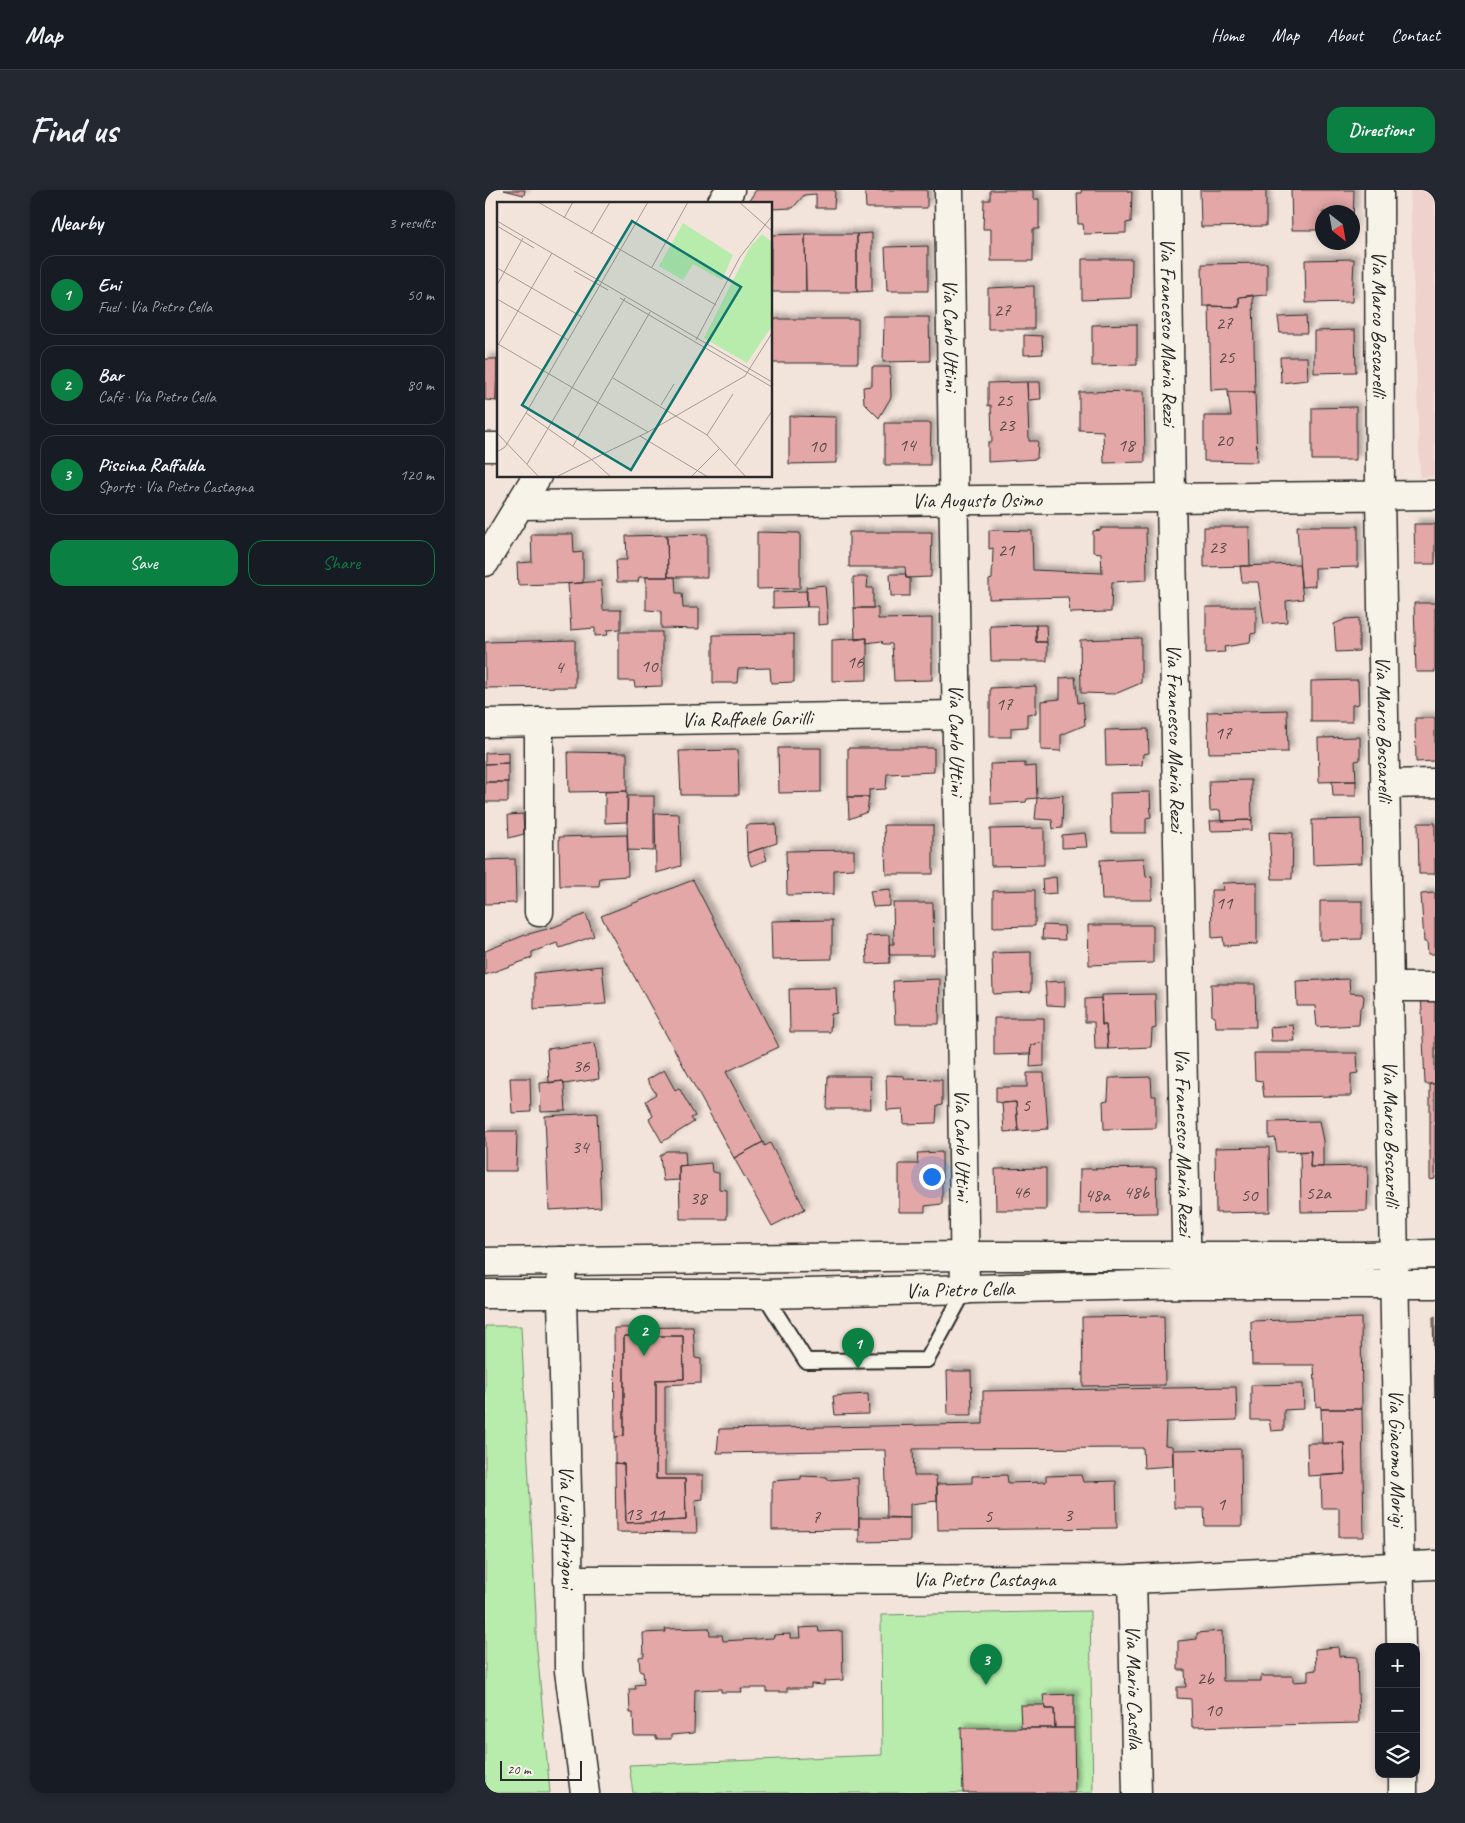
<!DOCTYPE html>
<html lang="en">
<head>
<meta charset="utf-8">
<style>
  :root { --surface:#171b24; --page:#242831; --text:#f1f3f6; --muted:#9ea1a6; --line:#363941; --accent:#0b8043 }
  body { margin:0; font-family:Caveat,sans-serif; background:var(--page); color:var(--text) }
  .controls { position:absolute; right:15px; bottom:15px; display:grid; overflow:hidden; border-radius:10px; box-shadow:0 2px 8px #0003 }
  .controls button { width:45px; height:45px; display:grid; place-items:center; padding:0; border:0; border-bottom:1px solid var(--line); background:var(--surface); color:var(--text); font:25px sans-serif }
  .compass { position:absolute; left:830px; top:15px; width:45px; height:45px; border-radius:50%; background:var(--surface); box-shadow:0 2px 8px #0003; rotate:149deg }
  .scale { position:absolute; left:15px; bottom:12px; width:82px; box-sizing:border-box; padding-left:5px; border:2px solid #2b2b2b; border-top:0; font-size:14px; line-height:18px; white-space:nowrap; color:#2b2b2b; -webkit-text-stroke:4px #f7f3e8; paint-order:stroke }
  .you { position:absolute; left:446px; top:986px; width:18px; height:18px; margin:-12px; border:4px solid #fff; border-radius:50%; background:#1a73e8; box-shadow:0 0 0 8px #1a73e833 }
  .badge { display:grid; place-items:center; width:32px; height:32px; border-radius:50%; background:var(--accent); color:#fff; font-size:16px; font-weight:700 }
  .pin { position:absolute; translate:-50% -41px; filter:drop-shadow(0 1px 2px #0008) }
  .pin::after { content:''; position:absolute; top:26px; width:18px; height:15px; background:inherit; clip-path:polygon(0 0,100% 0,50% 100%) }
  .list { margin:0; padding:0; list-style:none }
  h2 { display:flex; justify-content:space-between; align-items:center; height:65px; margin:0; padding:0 20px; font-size:21px }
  h2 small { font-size:16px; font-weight:400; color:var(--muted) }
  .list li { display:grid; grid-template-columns:32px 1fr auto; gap:15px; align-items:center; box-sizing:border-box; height:80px; margin:0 10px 10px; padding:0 10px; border:1px solid var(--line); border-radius:15px }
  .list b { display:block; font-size:19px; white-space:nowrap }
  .list p { margin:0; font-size:16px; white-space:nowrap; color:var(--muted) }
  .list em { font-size:16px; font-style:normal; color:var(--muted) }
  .actions { display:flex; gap:10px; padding:15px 20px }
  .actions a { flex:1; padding:11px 0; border:1px solid var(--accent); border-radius:15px; text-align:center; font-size:18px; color:var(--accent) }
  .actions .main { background:var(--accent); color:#fff }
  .icon { flex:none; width:28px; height:28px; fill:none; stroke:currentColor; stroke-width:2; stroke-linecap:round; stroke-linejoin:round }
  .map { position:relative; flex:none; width:950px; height:1603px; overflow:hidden; border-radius:15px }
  header { display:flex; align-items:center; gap:30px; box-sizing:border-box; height:70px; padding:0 25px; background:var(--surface); border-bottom:1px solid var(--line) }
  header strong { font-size:24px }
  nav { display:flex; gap:28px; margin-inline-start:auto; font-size:18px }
  .intro { display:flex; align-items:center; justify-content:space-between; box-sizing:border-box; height:120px; padding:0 30px }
  h1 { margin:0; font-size:35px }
  .button { padding:12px 22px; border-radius:15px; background:var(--accent); color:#fff; font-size:18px; font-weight:700 }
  main { display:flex; gap:30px; padding:0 30px }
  aside { flex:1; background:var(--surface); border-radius:15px; box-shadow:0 2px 8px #0003 }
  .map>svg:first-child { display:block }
  .built { fill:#eed2cb }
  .green { fill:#b8ecad; stroke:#728c6c }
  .building { fill:#e2a7a6; stroke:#2b2b2b; filter:url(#shadow) }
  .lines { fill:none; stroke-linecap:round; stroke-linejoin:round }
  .service-casing { stroke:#2b2b2b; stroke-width:18 }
  .minor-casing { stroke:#2b2b2b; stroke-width:31 }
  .secondary-casing { stroke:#2b2b2b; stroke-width:31 }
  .service { stroke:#f7f3e8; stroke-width:14 }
  .minor { stroke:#f7f3e8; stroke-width:28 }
  .secondary { stroke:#f7f3e8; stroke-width:28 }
  .labels { text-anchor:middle; stroke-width:4; stroke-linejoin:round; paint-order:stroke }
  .number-label { font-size:19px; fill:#594a4a }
  .street-label { font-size:21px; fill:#2b2b2b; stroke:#f7f3e8 }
  .inset-road { fill:none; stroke:#a39a95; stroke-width:1 }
  .view { fill:#0f766e; fill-opacity:0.15; stroke:#0f766e; stroke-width:2.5 }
  .inset-edge { fill:none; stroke:#2b2b2b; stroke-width:2.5 }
</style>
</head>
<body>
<header>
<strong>Map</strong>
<nav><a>Home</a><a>Map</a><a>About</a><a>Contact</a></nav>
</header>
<div class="intro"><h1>Find us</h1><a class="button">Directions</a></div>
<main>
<aside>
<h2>Nearby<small>3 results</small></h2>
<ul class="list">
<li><span class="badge">1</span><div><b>Eni</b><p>Fuel · Via Pietro Cella</p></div><em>50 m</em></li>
<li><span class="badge">2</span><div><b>Bar</b><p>Café · Via Pietro Cella</p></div><em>80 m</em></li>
<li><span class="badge">3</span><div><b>Piscina Raffalda</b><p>Sports · Via Pietro Castagna</p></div><em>120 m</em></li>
</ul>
<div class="actions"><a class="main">Save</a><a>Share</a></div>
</aside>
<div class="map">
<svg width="950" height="1603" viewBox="0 0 950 1603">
  <defs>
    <filter id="shadow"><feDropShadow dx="4.5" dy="-4.5" stdDeviation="2.5" flood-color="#0004"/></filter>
  </defs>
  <rect width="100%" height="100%" fill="#f3e4db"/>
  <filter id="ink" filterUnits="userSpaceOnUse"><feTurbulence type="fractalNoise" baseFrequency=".02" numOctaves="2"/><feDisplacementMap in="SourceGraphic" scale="10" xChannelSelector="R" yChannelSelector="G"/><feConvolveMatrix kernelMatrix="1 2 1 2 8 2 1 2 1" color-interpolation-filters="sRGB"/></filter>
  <g filter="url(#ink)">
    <path class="built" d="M925,0H950V287H935Z"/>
    <path class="green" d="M0,1136H36L51,1426V1448L65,1603H0Z
      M605,1421L608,1603H148L144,1575L397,1565L396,1425Z"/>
    <path class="building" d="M19,0H40L39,5Z
      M271,0H350L349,18H331V4L319,5L308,18L286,19V14H262Z
      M380,0H442V18H381Z
      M505,0H548V9H554V39H548V71H506V39H498L499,10H505Z
      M596,0H643V2H647L646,32L641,33V43L599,44L598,34H593L592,3H597Z
      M715,0H781V36L716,37Z
      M806,0H869L868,40V22H838V40H807Z
      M387,43V101L372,102V44Z
      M320,44H372V102H321Z
      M320,44L321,102H286V45Z
      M443,56V101H402L400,57Z
      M597,69H647L646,108L597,110Z
      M869,69L867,112L821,113L820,70Z
      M782,73V105L754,107V117L718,116L717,74Z
      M549,96V139H503V98Z
      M768,105L770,202H743V199L726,200L724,116L754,117V107Z
      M821,126L822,143H795L793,127Z
      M399,127H444L445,171L398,172Z
      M286,129H373V173H286Z
      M652,134V175L607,176V135Z
      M870,140L871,182L829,183V141Z
      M539,145L557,146L558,164L539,165Z
      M795,167H822L823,190L796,193Z
      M0,169H12L11,211L0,210Z
      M12,169H14V211H11Z
      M387,177H405L406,207L394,228L379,213L378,197L387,196Z
      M542,192L544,251H553L552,269L503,272V252H507L506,215L503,216V193Z
      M542,192H555L556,209L543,210Z
      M659,201L660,272L619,273L618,241L594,240V202Z
      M743,202H770L772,272L719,271V226H746Z
      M871,217V270H827V218Z
      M304,226L351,227V273L304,274Z
      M400,233H446L445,275H400Z
      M929,334H950V374H930Z
      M812,336H873V377L830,378V396L816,397Z
      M719,337H764L765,376L719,377Z
      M616,338H661L662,390L627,392L626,422L585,423L583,407L504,409V390L507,389L508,358L504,359V340L547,341L548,380L617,383L616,363L608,362V341L616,340Z
      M272,342L315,343V398L272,399Z
      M364,342H447L446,387L421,388L420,377H364Z
      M46,344H88L89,363L98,362V393L33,395L32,373L47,372Z
      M222,344V387H183L182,345Z
      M182,345L183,387H154L153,392H132L131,370H142L141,346Z
      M814,374L818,409L801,411L802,432L779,434L773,392H757L755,376Z
      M405,384H421V388H425V406H406Z
      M161,387H190L191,403H197L198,418H214V439L176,438V421L161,420Z
      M368,387H383L382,398H388V418H369Z
      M116,391L118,420H136V439L122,440L123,445L110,446V438L86,440L83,394Z
      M340,395L343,434L333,435V417H322L321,397Z
      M322,401V417L288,418V402Z
      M929,413H950V482H931Z
      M721,417H771V443L766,444L765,453L739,457L740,462L721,463Z
      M369,418H393V429L447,428V490L409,491L407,454H398L397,451L381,453L382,448L370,450Z
      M874,428V461L851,462L849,434L861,429Z
      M551,435H561L562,452H551Z
      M551,435V452H562V471H506L505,436Z
      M134,442H177V496L150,497L149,491H134Z
      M309,444V492L286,493L285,478L253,479L252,493H228V445Z
      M382,448V490L347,491V450Z
      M656,448V493L630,504L596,503L595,450Z
      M90,450V497L0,498V452Z
      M590,487L593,513L598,512L600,535L576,545V561L556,560V511L575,509V488Z
      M873,490L874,514L867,515V532H826V491Z
      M551,496V523L542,524V537L526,538V547H505V498Z
      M802,520L803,562L724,563L722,522Z
      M930,528H950V571L931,572Z
      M663,539L664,563L658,564L657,575L621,576L620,540Z
      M875,547V570L870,571L871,591L834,592L833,548Z
      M293,558H336V602L294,603Z
      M363,558H449V582L402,584L401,599L384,600V607H363Z
      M253,560L254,605H196L194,561Z
      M23,562V573L0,574V563Z
      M83,562L142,563V601L84,602Z
      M23,573V592H0V574Z
      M540,573V577L551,576L552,608L542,609L541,612L506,614L505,574Z
      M766,590L767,630L736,631L735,620L725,621L724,591Z
      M847,591H871V606H848Z
      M0,592H23V612H0Z
      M142,601V632L120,633V602Z
      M665,602L666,627L661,628V643H626L625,603Z
      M578,605L577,638L568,639L567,630L550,629L552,608Z
      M143,606H169V661L143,660L142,632Z
      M363,607H384L382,622L364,629Z
      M170,623L194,624L196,676L171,683Z
      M38,624L39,644L24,648L23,625Z
      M876,629L877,673L828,675L827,630Z
      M767,630V640L726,641L725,631Z
      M933,633H950V684H934Z
      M291,634L292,653L262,663L261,635Z
      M399,635H448V684H401Z
      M559,638V675L506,676L505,639Z
      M784,642L808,643L807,689H787Z
      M600,643L602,657L577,658V645Z
      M142,645L143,686L115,688L114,696H75L74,647Z
      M278,658L282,670L266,676L262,663Z
      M369,660V679L349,680V704L302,705L301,661Z
      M659,668L661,687L667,686V710H617L615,670Z
      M30,669L31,713L0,714V670Z
      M571,687L572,703L558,704L557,689Z
      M208,690L294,857L241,882L278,952L249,968L116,726Z
      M772,692V754L739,756L738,747L727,748L726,700H738L737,693Z
      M405,699V716L388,717L385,701Z
      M550,700V736L508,737V701Z
      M950,703V764H943L942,752H939L936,704Z
      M835,711H877V749L835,750Z
      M408,713H448L449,765H404V754H409Z
      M101,724L109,746L75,758L72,753L47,762V768L0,785V761L40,745L69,737Z
      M347,730V769L287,770L286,731Z
      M558,735L579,736L580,750L557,749Z
      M603,735H668V773L604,775Z
      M404,745L405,773L382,774L381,746Z
      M546,762V802L508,804L507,763Z
      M117,776L121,814L49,819V783Z
      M455,789L454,834H410L408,791Z
      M864,789L865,803L877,804L879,807L878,816L875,818L874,835L832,837L830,816H812L811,791Z
      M580,791V816L562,815L560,792Z
      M726,794H770L771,837H731L730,827L727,826Z
      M351,798L352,823L346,824L345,842H305L304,799Z
      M936,801H950V894H940Z
      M670,804L671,838L667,839L666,857L623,859L621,835H617L616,805Z
      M616,808L617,835H621L623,859H610L609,832H600V809Z
      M509,828H559V852L546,855L545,864L509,865Z
      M808,835L810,851H786L785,837Z
      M559,852V876L545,877L546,855Z
      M110,853L114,889L79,894L78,891L64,893L62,859Z
      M769,863H872L873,883L866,884V906L779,907L777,891L770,890Z
      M179,880L190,900L194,898L210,926L206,928L209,932L177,952L164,929L168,926L161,911L171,904L162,890Z
      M542,883H559L563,939L533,941L531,912L519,913L511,912V897H542Z
      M401,885L419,886L420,889L457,890V915L452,916L451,933L419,934L418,919L402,920Z
      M343,886H385L386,919H342Z
      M666,887L667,906H671V938L619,939L618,911L623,910L624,888Z
      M25,888H45L46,922L27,923Z
      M78,891L79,894L81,921L56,922L55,893Z
      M945,894H950V989L945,990Z
      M531,912L533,941L519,942L517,913Z
      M112,923L116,1017L64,1020L60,926Z
      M834,931L838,951V977H825L826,961L792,962L790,948L784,949V932Z
      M0,941H32L31,981H0Z
      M278,952L280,956L285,953L320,1019L287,1036L249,968Z
      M784,957L785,1022L731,1023L730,958Z
      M181,961H200L201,975L194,976V990L178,991L175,966Z
      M826,961L825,977L883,976L882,1021L816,1022L815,962Z
      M457,962V1014L440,1016V1022H414V974H433L432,963Z
      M226,973L227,982L234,983V999L242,1000V1029H195L194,976Z
      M561,978V1020H511L510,979Z
      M671,978L672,1023L594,1024L595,979Z
      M679,1126L680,1195L598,1196L597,1127Z
      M948,1127H950V1208Z
      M876,1128L877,1219H836L835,1216L831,1217L829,1175H767L766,1131Z
      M208,1137L210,1168L216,1169V1193L180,1195V1285H218V1309L210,1310L212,1343L131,1342L130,1273L139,1274L141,1333L201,1330L200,1289H171V1190L199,1189L198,1146H139V1246L130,1247L129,1138Z
      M139,1146H198L199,1189L171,1190V1289H200L201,1330L141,1333L139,1274L130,1273V1247L139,1246Z
      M462,1181H486L487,1225H463Z
      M818,1194L819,1219L799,1220V1240L786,1241L784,1230H766V1195Z
      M751,1197L752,1230L681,1232L680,1255L687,1256L688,1276L659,1278L658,1258L428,1259L429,1286H451L452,1311L425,1314V1328L402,1327L400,1260L232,1263L234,1239L498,1234V1201Z
      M383,1204L384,1224L350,1225L348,1206Z
      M836,1219H877L879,1347H854V1318H837L836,1286L860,1284L859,1253L837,1254Z
      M822,1253H859L860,1284L823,1286Z
      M756,1259L757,1336H720L719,1318H689L688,1260Z
      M522,1285L523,1293L561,1292V1286L596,1285L598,1292L631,1291L632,1338L453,1340L452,1294L487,1293V1286Z
      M316,1286L342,1287L343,1290L373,1288L374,1339L287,1340V1291L316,1289Z
      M374,1328H425V1351L374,1352Z
      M333,1437L334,1442L357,1441L358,1490L339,1491V1495L326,1494V1498H302V1502H282V1498H256L257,1502H236V1499L210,1500L209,1543L186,1545V1549H171V1546H149L148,1523H145L144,1499H151L150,1495L159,1494L158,1481H155L154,1467L159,1466L158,1443L181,1442L180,1439L224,1438L225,1445H237L238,1451L288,1448L289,1445L305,1444V1448H315L314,1438Z
      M737,1441L738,1491H776V1486H808V1492L823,1491V1481L831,1480L830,1459L853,1457L854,1466L872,1467L874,1533L707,1537L706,1509L692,1508V1497H701L700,1480H693V1451L712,1449V1443Z
      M589,1504V1538H570L569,1519H560L558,1505Z
      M535,1515H560V1519H569L570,1538H536Z
      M476,1538H589L590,1603H478Z"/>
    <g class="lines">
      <g class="service-casing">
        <path id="service" d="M279,1104L321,1171L442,1170L480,1100"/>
      </g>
      <g class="minor-casing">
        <g id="minor">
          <path id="s1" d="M464,0L480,1100"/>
          <path id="s2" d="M682,0L686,308L702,1094"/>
          <path id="s3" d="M894,0L895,306L916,1457"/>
          <path d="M236,14L245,0"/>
          <path d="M0,257H14"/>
          <path id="s4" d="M34,315L950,305"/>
          <path d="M0,372L52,286"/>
          <path d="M54,532V722"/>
          <path id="s5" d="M0,533L471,525"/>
          <path d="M900,594L950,593"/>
          <path d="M903,797H950"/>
          <path id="s6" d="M76,1071L83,1338L84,1481L100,1603"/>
          <path id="s7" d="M647,1389L652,1603"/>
          <path id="s8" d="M83,1390L647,1389L950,1375"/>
          <path d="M918,1584V1603"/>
        </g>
      </g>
      <g class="secondary-casing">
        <g id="secondary">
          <path d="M0,1072L481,1066H879L950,1064"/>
          <path id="s9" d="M0,1104H279L702,1094H950"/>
        </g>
      </g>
      <use href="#service" class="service"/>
      <use href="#minor" class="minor"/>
      <use href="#secondary" class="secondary"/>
    </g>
  </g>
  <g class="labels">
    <g class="number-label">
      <text x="517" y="126">27</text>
      <text x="739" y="139">27</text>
      <text x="741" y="173">25</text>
      <text x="519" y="216">25</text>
      <text x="521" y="241">23</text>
      <text x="739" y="256">20</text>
      <text x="422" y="261">14</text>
      <text x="641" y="261">18</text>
      <text x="332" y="262">10</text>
      <text x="732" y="363">23</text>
      <text x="521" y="366">21</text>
      <text x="370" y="478">16</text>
      <text x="164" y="482">10</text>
      <text x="74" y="483">4</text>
      <text x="519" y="520">17</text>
      <text x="738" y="549">17</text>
      <text x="739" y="719">11</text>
      <text x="96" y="882">36</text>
      <text x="541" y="921">5</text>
      <text x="95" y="963">34</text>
      <text x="536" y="1008">46</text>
      <text x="651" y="1008">48b</text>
      <text x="833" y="1009">52a</text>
      <text x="612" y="1011">48a</text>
      <text x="764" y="1011">50</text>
      <text x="213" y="1014">38</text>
      <text x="736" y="1320">1</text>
      <text x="148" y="1330">13</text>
      <text x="171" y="1331">11</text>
      <text x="583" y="1331">3</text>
      <text x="503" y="1332">5</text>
      <text x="331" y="1333">7</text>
      <text x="720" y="1494">2b</text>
      <text x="728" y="1526">10</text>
    </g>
    <g class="street-label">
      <text dy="7" stroke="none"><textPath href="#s3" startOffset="134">Via Marco Boscarelli</textPath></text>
      <text dy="7" stroke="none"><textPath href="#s2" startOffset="142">Via Francesco Maria Rezzi</textPath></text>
      <text dy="7" stroke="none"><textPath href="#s1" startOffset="145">Via Carlo Uttini</textPath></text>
      <text dy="7" stroke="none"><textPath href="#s4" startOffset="458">Via Augusto Osimo</textPath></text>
      <text dy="7" stroke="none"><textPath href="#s5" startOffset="262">Via Raffaele Garilli</textPath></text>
      <text dy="7" stroke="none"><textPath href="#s3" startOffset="539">Via Marco Boscarelli</textPath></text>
      <text dy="7" stroke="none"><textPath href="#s2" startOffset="548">Via Francesco Maria Rezzi</textPath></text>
      <text dy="7" stroke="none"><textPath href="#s1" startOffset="550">Via Carlo Uttini</textPath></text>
      <text dy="7" stroke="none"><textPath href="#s3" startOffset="944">Via Marco Boscarelli</textPath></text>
      <text dy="7" stroke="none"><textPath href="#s2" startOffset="952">Via Francesco Maria Rezzi</textPath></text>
      <text dy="7" stroke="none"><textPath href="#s1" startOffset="955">Via Carlo Uttini</textPath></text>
      <text dy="7" stroke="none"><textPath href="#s9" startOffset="475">Via Pietro Cella</textPath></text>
      <text dy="7" stroke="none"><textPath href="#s3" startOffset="1268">Via Giacomo Morigi</textPath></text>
      <text dy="7" stroke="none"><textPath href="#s6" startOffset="266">Via Luigi Arrigoni</textPath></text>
      <text dy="7" stroke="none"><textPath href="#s8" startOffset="416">Via Pietro Castagna</textPath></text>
      <text dy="7" stroke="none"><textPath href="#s7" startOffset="108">Via Mario Casella</textPath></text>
    </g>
  </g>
  <g transform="translate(12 12)">
    <rect width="275" height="275" fill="#f3e4db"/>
    <path d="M186,21L236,53L225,78L196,62L186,78L162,64ZM265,32L275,40V124L250,161L207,136L253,45Z" fill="#b8ecad"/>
    <path class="inset-road" d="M41,0L219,103M242,0L275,29M67,16L76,0M0,19L275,180M0,24L37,46M94,32L113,0M155,65L191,0M0,66L85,115M77,69L111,88M0,83L26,36M123,96L275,185M0,97L71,138M199,138L243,55L275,14M1,142L151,230M1,143L55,51M116,176L210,233L249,275M164,203L177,182M29,211L94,257L114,275M0,231L42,275M210,233L236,192M143,234L211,275M76,244L153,110M0,250L8,245L29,211L151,0M30,262L128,96M238,264L275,209M59,275L151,230L248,174L275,131M194,275L222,247"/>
    <path class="view" d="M135,19L244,85L134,268L25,203Z"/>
    <rect width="275" height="275" class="inset-edge"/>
  </g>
</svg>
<div class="controls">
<button>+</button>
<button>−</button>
<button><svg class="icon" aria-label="layers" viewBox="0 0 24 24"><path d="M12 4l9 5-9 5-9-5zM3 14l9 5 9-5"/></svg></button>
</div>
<svg class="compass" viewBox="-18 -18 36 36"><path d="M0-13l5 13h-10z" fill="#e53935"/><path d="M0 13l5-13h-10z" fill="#9ea1a6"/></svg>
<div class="scale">20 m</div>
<div class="you"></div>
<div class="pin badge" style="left:373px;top:1179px">1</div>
<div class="pin badge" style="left:159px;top:1166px">2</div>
<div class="pin badge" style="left:501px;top:1495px">3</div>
</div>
</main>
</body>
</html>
